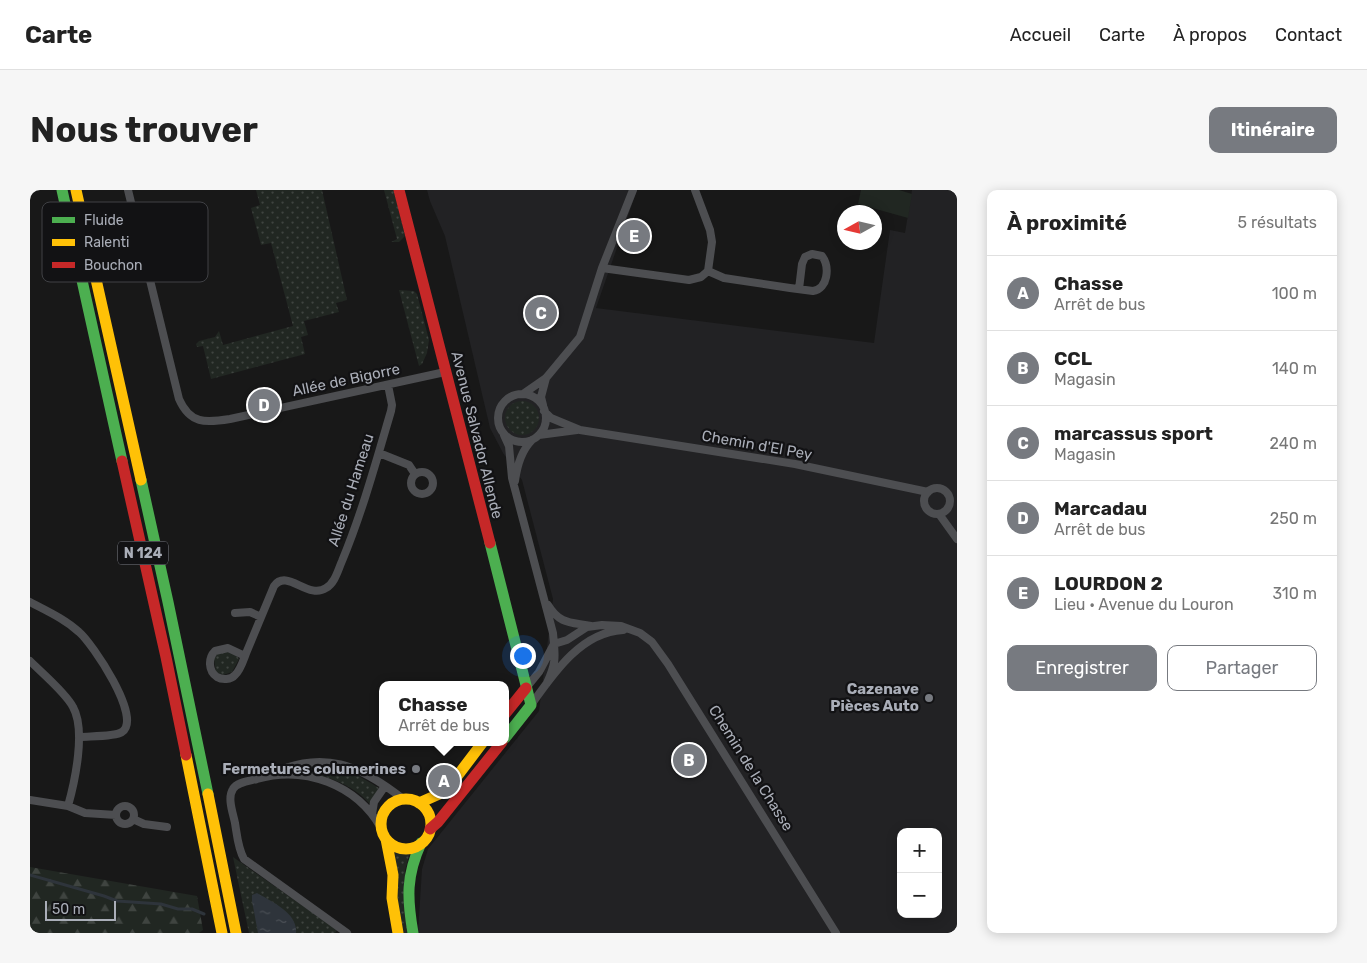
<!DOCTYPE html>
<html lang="fr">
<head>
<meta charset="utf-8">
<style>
  :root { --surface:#fff; --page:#f6f6f6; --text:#222; --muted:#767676; --line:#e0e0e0; --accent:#777a80 }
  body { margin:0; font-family:Rubik,sans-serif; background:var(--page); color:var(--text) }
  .controls { position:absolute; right:15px; bottom:15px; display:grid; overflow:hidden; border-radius:10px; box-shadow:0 2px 12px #0003 }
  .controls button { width:45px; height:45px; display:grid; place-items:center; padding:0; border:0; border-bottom:1px solid var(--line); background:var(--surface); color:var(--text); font:25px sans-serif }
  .compass { position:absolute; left:807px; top:15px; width:45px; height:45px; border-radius:50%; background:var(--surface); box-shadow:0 2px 12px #0003; rotate:262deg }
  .scale { position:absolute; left:15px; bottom:12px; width:71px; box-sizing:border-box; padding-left:5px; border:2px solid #aaaeb8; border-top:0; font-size:14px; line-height:18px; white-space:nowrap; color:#aaaeb8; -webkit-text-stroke:4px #121214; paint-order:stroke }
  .you { position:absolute; left:492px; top:465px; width:18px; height:18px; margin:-12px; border:4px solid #fff; border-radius:50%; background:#1a73e8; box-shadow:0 0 0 8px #1a73e833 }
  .badge { display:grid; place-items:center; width:32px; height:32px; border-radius:50%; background:var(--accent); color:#fff; font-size:16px; font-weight:700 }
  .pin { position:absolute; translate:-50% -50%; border:2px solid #fff; box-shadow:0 1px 5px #0006 }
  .popup { position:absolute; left:349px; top:491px; width:130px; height:65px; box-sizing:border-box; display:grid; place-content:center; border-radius:10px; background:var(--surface); filter:drop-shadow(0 1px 4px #0005); font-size:16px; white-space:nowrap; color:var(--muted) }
  .popup b { font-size:19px; color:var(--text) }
  .popup::after { content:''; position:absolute; left:50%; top:100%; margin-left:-10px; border:10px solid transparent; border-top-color:var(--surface) }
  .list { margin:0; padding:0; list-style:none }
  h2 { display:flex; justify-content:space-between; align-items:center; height:65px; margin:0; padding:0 20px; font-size:21px }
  h2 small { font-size:16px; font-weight:400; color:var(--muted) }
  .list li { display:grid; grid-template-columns:32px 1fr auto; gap:15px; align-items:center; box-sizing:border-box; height:75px; padding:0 20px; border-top:1px solid var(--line) }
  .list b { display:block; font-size:19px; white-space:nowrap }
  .list p { margin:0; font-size:16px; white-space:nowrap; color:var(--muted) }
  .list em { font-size:16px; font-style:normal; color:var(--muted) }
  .actions { display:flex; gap:10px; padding:15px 20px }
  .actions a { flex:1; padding:11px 0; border:1px solid var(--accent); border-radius:10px; text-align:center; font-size:18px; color:var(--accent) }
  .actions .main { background:var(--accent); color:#fff }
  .map { position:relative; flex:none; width:927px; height:743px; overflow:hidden; border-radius:10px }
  header { display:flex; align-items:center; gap:30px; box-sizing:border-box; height:70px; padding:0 25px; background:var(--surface); border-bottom:1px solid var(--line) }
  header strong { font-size:24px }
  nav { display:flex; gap:28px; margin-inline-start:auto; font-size:18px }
  .intro { display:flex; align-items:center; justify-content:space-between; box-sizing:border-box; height:120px; padding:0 30px }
  h1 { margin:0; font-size:35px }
  .button { padding:12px 22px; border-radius:10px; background:var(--accent); color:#fff; font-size:18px; font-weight:700 }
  main { display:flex; gap:30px; padding:0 30px }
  aside { flex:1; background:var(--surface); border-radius:10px; box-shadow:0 2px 12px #0003 }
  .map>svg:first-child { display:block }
  .built { fill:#222224; fill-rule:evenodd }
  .grass { fill:url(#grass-dots) }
  .forest { fill:url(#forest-firs) }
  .garden { fill:#212722 }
  .water { fill:url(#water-ripples) }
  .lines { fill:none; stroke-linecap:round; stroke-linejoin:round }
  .stream { stroke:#2e343b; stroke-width:3 }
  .street { stroke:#4d4e51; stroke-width:8 }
  .fast { stroke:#4caf50; stroke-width:11 }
  .slow { stroke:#ffc107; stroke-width:11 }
  .jam { stroke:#c62828; stroke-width:11 }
  .poi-dot { fill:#777a80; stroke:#121214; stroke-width:2 }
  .labels { text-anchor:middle; stroke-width:4.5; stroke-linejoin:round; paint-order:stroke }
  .shield { fill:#121214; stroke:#7c7f87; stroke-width:1 }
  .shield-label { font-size:14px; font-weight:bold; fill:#aaaeb8 }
  .street-label { font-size:15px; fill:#aaaeb8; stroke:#121214 }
  .poi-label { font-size:15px; font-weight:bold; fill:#aaaeb8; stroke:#121214; text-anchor:end }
  .key { fill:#121214; stroke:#404145; stroke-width:1 }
  .key-label { font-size:14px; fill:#aaaeb8 }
</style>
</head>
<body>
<header>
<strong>Carte</strong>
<nav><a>Accueil</a><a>Carte</a><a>À propos</a><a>Contact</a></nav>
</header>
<div class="intro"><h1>Nous trouver</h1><a class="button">Itinéraire</a></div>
<main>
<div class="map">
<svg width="927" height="743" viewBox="0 0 927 743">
  <defs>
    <pattern id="grass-dots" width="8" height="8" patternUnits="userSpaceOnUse" patternTransform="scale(1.25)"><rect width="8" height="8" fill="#212722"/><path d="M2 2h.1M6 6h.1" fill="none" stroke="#3f4440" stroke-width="1.8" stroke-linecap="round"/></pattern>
    <pattern id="forest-firs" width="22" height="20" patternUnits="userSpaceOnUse" patternTransform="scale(1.25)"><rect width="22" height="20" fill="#212722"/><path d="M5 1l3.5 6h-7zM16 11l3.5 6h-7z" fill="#3f4440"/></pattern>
    <pattern id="water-ripples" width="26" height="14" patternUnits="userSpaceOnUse" patternTransform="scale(1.25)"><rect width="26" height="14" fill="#2e343b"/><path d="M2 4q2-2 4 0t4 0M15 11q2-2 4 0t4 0" fill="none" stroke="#4a4f55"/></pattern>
  </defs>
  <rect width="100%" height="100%" fill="#181818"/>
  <path class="built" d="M397,0H607L566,118L844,153L860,40L875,43L882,0H927V743H388L392,679L398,659L509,521L523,409L492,290L473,263L460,238L415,46L400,11ZM871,642H908V724H871Z"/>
  <path class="grass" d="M226,0H292L317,110L306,113L309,122L274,131L278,145L271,147L275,164L181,189L173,156L167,157L166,154L169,151L185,147L189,141L193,155L263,136L241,53L231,55L221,18L230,15Z
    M354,0H364L374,42L375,46L369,52H361L367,49Z
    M369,100L384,101L387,104L399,150L397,163L392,174L389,176Z
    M475 228a17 17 0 1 1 34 0a17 17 0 1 1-34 0Z
    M197,461L206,465L209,469L202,482L193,485L186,482L184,469L188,462Z
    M287,575C316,578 324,583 349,598L340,614C322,594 299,587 273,581L272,579L275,577Z
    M364,660L380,662L375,680L380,743H374L368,718Z
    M203,667L307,740L305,743H219Z"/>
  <path class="forest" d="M0,677L167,706L173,740L169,743H0Z"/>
  <path class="garden" d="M831,0H869L882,4L878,28L828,14Z"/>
  <path class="water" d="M227,703C242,712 268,723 266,743H228L222,711V705Z"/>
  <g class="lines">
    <path class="stream" d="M0,685L74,706L87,711L131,714L148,719H162L174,724"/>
    <path class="street" d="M98,0L149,209C160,234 175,233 200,229L415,182
      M572,78L659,90L671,87L678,81L682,52L680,40L665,0
      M678,81L694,88L760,98L783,101C798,99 800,77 792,66L782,64L775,67L772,74L769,99
      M493,204L516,188L550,147L572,78L603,0
      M468 228a24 24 0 1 1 48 0a24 24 0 1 1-48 0Z
      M513,215L511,207L516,188
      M514,221L521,228L550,240L765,274L898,302
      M474,245L479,256L482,288L523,443C525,466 527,471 517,493
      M509,245L547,240
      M349,263L379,275L385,284
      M381 293a11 11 0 1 1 22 0a11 11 0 1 1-22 0Z
      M485,291C487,276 491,261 502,250
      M894 311a13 13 0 1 1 26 0a13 13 0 1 1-26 0Z
      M909,324L927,349
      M0,412C17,421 35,429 49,442C62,453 113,528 92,542C84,547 60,546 50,547
      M518,415C530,435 542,432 561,436
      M205,423L220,422L231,427
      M215,466L198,458L185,461C178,468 178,481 187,487C192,490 201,490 205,485C211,480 214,468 217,461C226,439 235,418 244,396C257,378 278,410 296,398C305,393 308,380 312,371C332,323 346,272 361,221L362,215L358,195
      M0,471C12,483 36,503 43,517C56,540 45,591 38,616
      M496,498L509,482L524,454L537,450L557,437L572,435L591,436L610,443L622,452L638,474L806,743
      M501,515C523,484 551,442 593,440
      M241,584C293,559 330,575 373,609
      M0,610L38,616L55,623L86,625
      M86 625a9 9 0 1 1 18 0a9 9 0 1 1-18 0Z
      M342,624L344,612L355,596
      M103,629L114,634L137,637
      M317,743L214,669C208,659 207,645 205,633C203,623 197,608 203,599C207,592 219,591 227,589C275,575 327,595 351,638"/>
    <path class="fast" d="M32,0L92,271
      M111,290L138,412L178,604
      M460,353L501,515L475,548
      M383,743C377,708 376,686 391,653"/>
    <path class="slow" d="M46,0L111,290
      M156,565L192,743
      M178,604L206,743
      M351 634a25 25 0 1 1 50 0a25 25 0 1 1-50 0Z
      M389,613L416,601L453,552
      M356,649L363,685L362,708L368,743"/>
    <path class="jam" d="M369,0L460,353
      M92,271L136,467L156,565
      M475,524L496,498
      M400,639L408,632L472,552"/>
  </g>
  <g class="poi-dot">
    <circle cx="899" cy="508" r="5"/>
    <circle cx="386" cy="579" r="5"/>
  </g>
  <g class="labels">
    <rect class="shield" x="88" y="351.5" width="50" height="23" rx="4"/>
    <g class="shield-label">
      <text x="113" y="368">N 124</text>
    </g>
    <g class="street-label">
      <text transform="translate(316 190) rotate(-12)" y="5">Allée de Bigorre</text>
      <text transform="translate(447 245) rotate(76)" y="5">Avenue Salvador Allende</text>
      <text transform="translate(727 255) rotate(10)" y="5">Chemin d'El Pey</text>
      <text transform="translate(321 300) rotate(-72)" y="5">Allée du Hameau</text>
      <text transform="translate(721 578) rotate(58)" y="5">Chemin de la Chasse</text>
    </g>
    <g class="poi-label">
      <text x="889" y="504">Cazenave<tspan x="889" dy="17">Pièces Auto</tspan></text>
      <text x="376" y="584">Fermetures columerines</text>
    </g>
  </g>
  <rect x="12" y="12" width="166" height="80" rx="8" class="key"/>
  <rect x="22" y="27" width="23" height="6" fill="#4caf50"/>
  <rect x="22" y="49" width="23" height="7" fill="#ffc107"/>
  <rect x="22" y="72" width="23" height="6" fill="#c62828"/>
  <g class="key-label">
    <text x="54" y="35">Fluide</text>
    <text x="54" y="57">Ralenti</text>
    <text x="54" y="80">Bouchon</text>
  </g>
</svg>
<div class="controls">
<button>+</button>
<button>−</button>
</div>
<svg class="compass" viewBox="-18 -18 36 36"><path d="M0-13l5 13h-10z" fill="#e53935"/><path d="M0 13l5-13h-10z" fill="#767676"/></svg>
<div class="scale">50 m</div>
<div class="you"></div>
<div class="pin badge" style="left:414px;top:591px">A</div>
<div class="popup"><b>Chasse</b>Arrêt de bus</div>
<div class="pin badge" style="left:659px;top:570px">B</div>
<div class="pin badge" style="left:511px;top:123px">C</div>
<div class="pin badge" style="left:234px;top:215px">D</div>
<div class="pin badge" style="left:604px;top:46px">E</div>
</div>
<aside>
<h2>À proximité<small>5 résultats</small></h2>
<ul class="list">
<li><span class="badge">A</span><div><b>Chasse</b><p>Arrêt de bus</p></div><em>100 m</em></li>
<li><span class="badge">B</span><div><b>CCL</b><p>Magasin</p></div><em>140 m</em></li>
<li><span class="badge">C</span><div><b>marcassus sport</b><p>Magasin</p></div><em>240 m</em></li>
<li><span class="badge">D</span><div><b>Marcadau</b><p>Arrêt de bus</p></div><em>250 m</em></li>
<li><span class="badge">E</span><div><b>LOURDON 2</b><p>Lieu · Avenue du Louron</p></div><em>310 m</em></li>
</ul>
<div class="actions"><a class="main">Enregistrer</a><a>Partager</a></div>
</aside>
</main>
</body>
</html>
